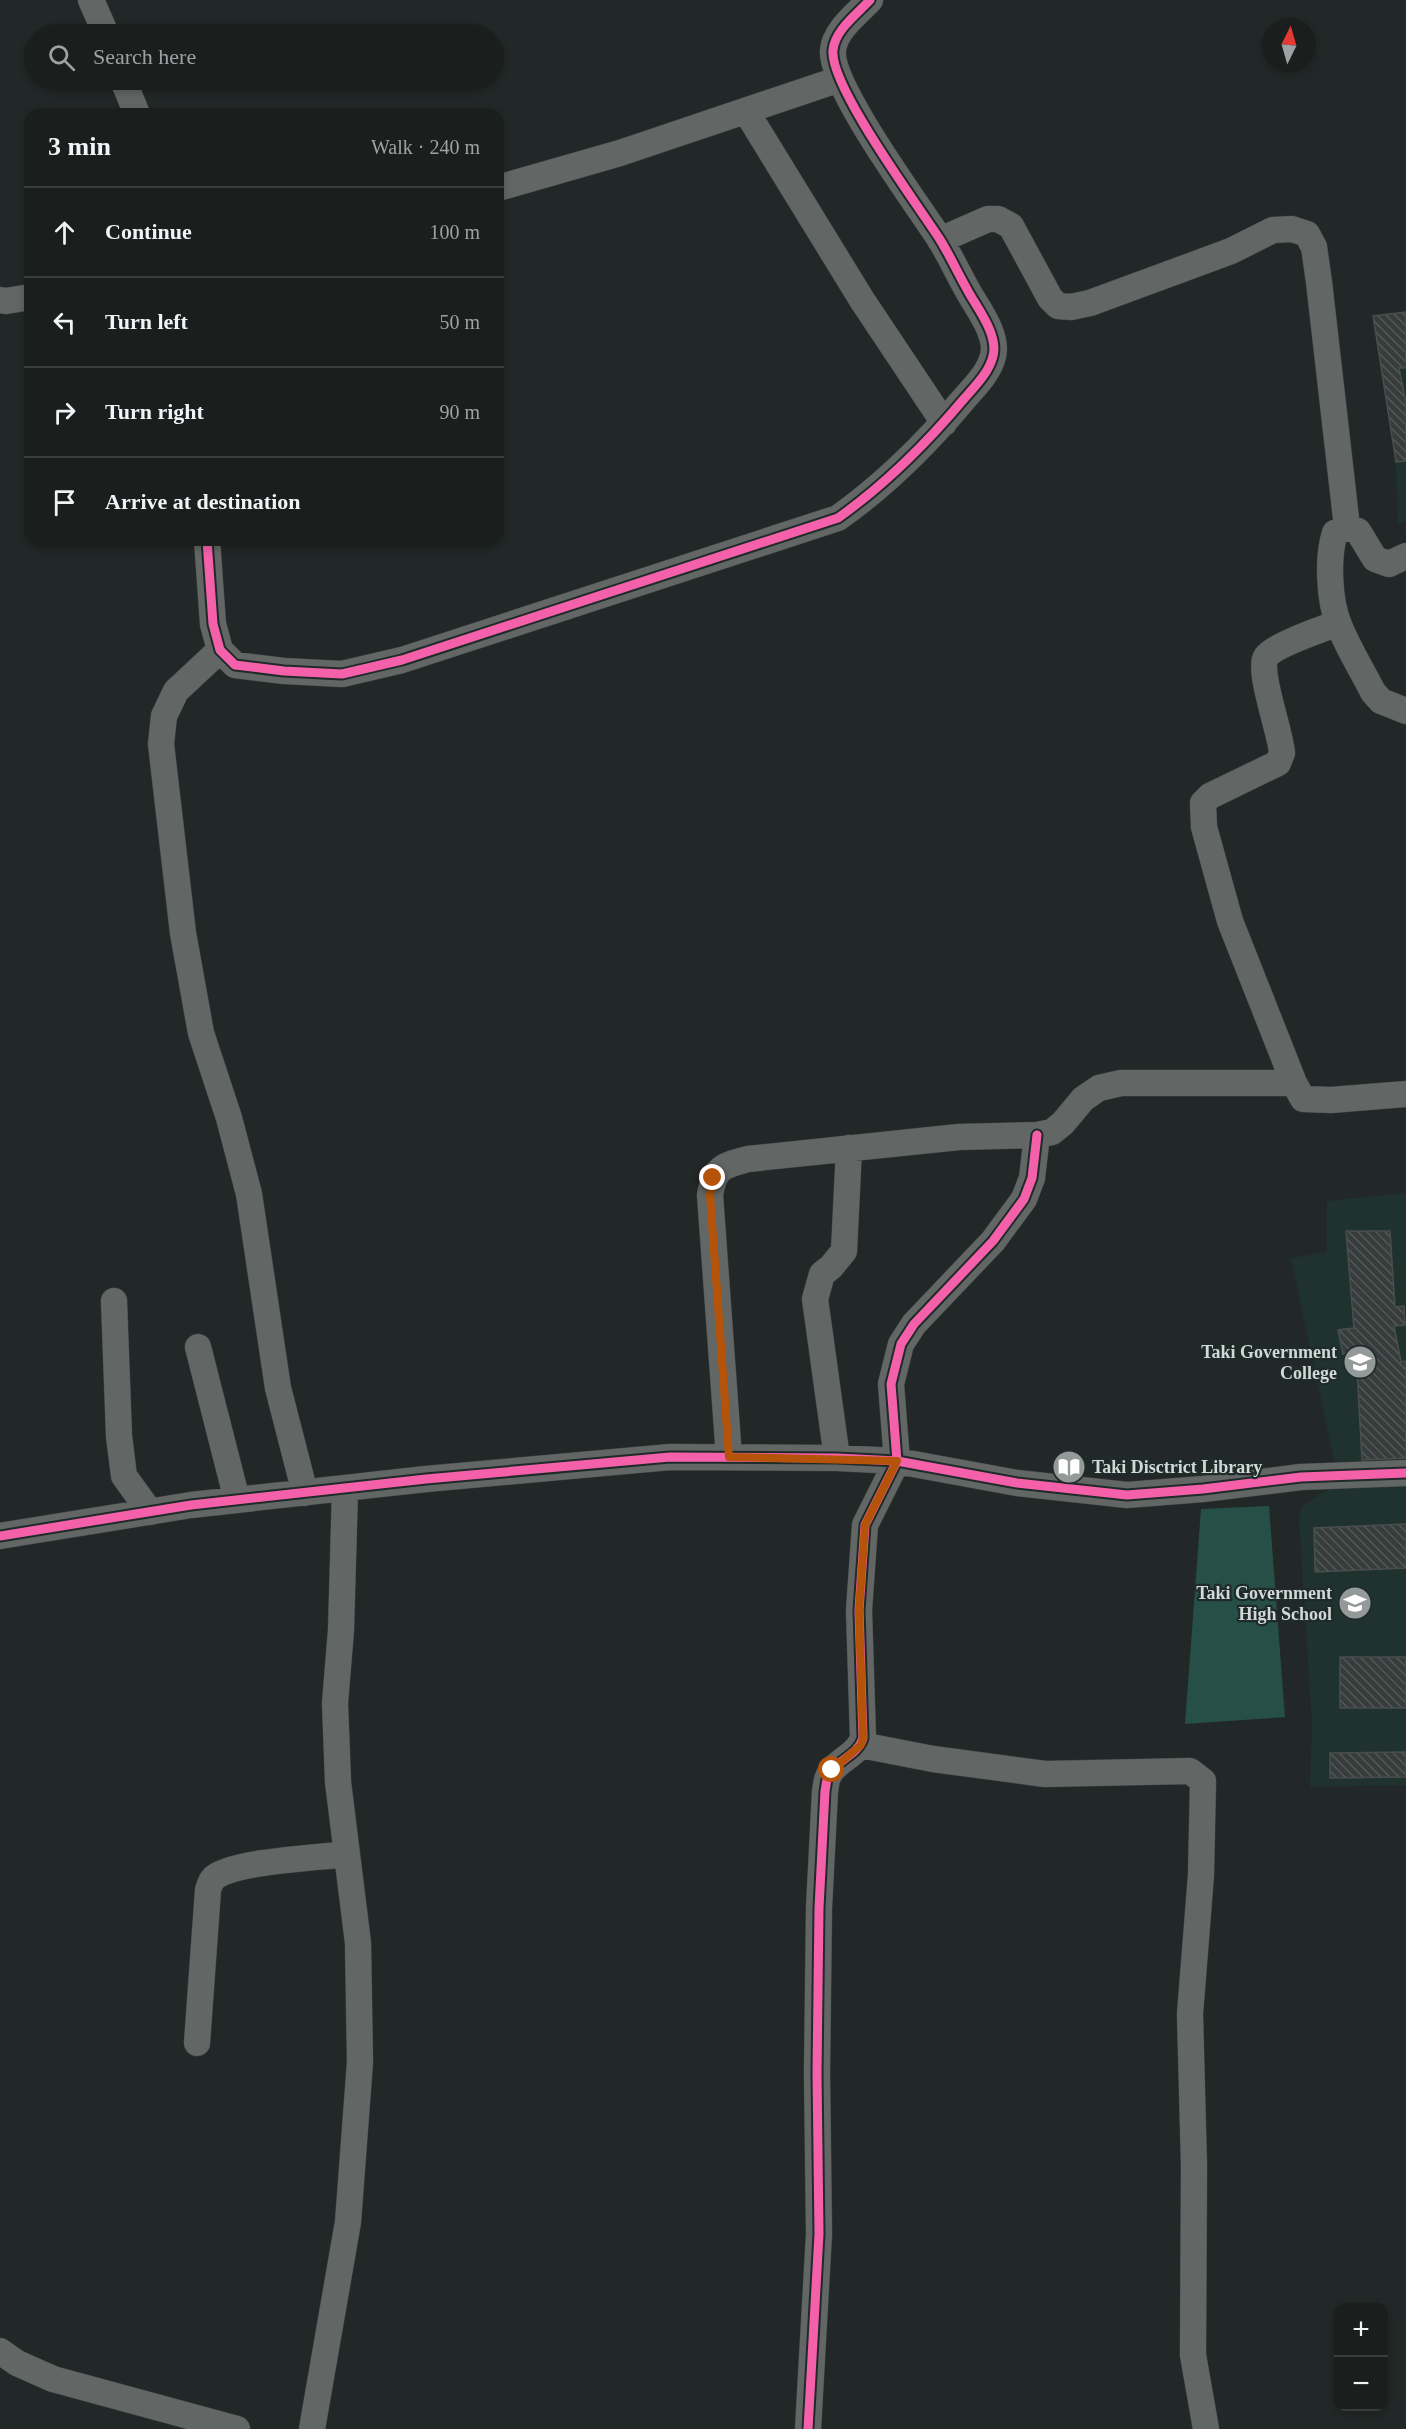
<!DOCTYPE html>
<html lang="en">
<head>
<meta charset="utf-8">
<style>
  :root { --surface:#1a1e1d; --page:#272b2a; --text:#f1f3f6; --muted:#9fa2a4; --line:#383c3b }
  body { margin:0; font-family:"Times New Roman",serif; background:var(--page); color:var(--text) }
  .controls { position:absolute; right:18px; bottom:18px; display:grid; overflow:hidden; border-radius:12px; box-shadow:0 3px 9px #0003 }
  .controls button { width:54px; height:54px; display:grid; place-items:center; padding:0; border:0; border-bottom:2px solid var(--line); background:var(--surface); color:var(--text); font:30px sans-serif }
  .compass { position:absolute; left:1262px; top:18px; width:54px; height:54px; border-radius:50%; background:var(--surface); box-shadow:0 3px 9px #0003; rotate:5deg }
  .stop { position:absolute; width:18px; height:18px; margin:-14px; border:4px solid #b45309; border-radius:50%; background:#fff }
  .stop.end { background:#b45309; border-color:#fff; box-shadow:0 2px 6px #0008 }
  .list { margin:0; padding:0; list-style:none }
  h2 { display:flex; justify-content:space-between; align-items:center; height:78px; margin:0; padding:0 24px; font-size:26px }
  h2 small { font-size:20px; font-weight:400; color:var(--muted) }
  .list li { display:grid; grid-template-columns:39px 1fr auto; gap:18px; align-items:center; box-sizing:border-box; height:90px; padding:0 24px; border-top:2px solid var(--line) }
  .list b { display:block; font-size:22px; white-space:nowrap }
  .list em { font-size:20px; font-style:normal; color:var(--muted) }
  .icon { flex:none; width:33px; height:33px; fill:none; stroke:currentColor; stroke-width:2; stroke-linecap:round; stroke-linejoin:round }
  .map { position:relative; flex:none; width:1406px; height:2429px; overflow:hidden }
  .search { position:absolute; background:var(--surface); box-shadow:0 3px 9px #0003; left:24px; top:24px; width:480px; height:66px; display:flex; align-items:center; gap:15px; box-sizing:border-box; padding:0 21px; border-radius:33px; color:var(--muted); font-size:22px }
  .panel { position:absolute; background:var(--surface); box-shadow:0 3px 9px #0003; left:24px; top:108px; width:480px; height:438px; border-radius:18px }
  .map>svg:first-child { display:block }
  .built { fill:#1f322e }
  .grass { fill:#264f48 }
  .building { fill:url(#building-back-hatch); stroke:#494e4d; stroke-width:1.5 }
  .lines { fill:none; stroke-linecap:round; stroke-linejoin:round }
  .minor-casing { stroke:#3f4444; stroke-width:27 }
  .minor { stroke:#626665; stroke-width:26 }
  .cycleway-casing { stroke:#1f2b28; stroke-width:13 }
  .cycleway { stroke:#f560ab; stroke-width:9 }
  .route { stroke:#b45309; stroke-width:8 }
  .labels { text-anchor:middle; stroke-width:4.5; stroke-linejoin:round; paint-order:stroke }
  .poi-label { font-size:18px; font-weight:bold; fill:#d1d8d7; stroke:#1f2b28; text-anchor:end }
</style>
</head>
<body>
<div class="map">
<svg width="1406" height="2429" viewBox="0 0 1406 2429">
  <defs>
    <pattern id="building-back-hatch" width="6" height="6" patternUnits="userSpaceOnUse" patternTransform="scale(1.5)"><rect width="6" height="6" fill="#373d3c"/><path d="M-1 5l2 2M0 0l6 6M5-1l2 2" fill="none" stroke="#535857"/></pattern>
  </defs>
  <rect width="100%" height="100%" fill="#222827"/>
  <path class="built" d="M1406,312V521L1398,523L1396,463L1373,316Z
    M1406,1193V1466L1336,1469L1291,1258L1327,1252V1201Z
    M1406,1479V1785L1310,1787L1312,1724L1299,1518L1303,1505L1339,1483Z"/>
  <path class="grass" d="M1269,1506L1285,1717L1185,1724L1201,1509Z"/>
  <path class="building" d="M1406,312V368H1399L1406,403V461L1396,462L1373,316Z
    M1346,1231H1390L1395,1307L1404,1306L1405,1325L1394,1326L1401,1362L1406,1361V1458L1362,1460L1356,1351L1343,1354L1338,1330L1354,1328Z
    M1406,1524V1568L1315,1572L1314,1528Z
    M1340,1657H1406V1708H1340Z
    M1406,1752V1777L1330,1778V1753Z"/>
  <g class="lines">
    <g class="minor-casing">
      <path id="minor" d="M91,0L106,34
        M123,80L137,114
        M746,111L862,300L944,423
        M498,188L620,153L840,79
        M940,240L988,219H998L1011,226L1050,298L1058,306L1071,307L1090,303L1231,251L1273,230L1292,229L1307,234L1314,247L1319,282L1347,527
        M0,300L6,301L30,297
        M207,540L213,624L220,650L235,665L284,671L342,674L402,660L838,518C886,484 925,445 963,400C974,387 989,373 993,356C998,337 981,313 972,298C960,278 951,257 939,238C917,204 829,85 833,50C835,30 857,14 870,0
        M1406,556L1389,564L1375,559L1358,531L1347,527L1335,533C1327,557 1329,601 1339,625C1348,648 1362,670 1373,692L1381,701L1406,711
        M1338,623C1323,629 1274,645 1266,657C1257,669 1281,734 1282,753L1278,763L1210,796L1203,803L1204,827L1230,921L1294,1083L1303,1099L1331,1100L1406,1094
        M220,650L176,691L164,716L161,744L183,933L201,1033L229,1118L249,1194L278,1388L305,1493
        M114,1301L119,1436L124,1476L150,1512
        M198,1347L237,1500
        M729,1457L710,1195C715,1167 722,1166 748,1159L959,1137L1037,1135L1052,1132L1063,1123L1083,1099L1099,1088L1121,1083H1294
        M837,1458L815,1299L822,1274L831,1267L844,1251L849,1148
        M0,1536L191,1505L426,1479L670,1457L837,1458L897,1461L1017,1483L1127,1495L1203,1489L1301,1477L1406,1473
        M861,1745L933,1759L1045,1774L1190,1771L1203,1781L1201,1875L1190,2014L1194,2166L1193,2355L1206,2429
        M197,2043L208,1890C210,1883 212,1878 218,1875C242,1861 316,1858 347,1854
        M0,2351L17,2363L53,2379L237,2429
        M312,2429L348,2222L360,2062L358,1943L338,1782L335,1703L341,1630L345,1490
        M808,2429L819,2234L817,2073L819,1908L825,1791C826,1787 826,1781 828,1777C835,1760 858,1756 863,1738L859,1610L865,1525L897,1461L891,1384L901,1344L914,1324L993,1241L1024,1199L1032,1178L1037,1135"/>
    </g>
    <use href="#minor" class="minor"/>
    <g class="cycleway-casing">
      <path id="cycleway" d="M207,540L213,624L220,650L235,665L284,671L342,674L402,660L838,518C886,484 925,445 963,400C974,387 989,373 993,356C998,337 981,313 972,298C960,278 951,257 939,238C917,204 829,85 833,50C835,30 857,14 870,0
        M0,1536L191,1505L426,1479L670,1457L837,1458L897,1461L1017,1483L1127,1495L1203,1489L1301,1477L1406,1473
        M808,2429L819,2234L817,2073L819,1908L825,1791C826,1787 826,1781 828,1777C835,1760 858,1756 863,1738L859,1610L865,1525L897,1461L891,1384L901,1344L914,1324L993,1241L1024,1199L1032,1178L1037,1135"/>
    </g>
    <use href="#cycleway" class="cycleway"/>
  </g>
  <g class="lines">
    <path class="route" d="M713,1178L710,1195L729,1457L897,1461L865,1525L859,1610L863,1738L861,1745L832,1770"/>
  </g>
  <defs>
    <g id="university-disc" transform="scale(1.725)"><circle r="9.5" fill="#949a99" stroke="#1f2b28"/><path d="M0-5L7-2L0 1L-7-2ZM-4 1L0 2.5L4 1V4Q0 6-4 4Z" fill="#fff"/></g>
    <g id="library-disc" transform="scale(1.725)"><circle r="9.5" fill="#949a99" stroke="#1f2b28"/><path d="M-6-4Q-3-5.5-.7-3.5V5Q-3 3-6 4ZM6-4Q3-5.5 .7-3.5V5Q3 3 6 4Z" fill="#fff"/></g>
    <g id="school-disc" transform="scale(1.725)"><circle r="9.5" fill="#949a99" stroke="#1f2b28"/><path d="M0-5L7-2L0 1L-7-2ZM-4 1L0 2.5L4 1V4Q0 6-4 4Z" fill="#fff"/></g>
  </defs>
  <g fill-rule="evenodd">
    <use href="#university-disc" x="1360" y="1362"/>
    <use href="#library-disc" x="1069" y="1467"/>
    <use href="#school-disc" x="1355" y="1603"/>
  </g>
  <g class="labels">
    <g class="poi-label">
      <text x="1337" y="1358">Taki Government<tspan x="1337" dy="21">College</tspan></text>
      <text x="1092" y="1473" text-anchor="start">Taki Disctrict Library</text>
      <text x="1332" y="1599">Taki Government<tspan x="1332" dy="21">High School</tspan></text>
    </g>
  </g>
</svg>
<div class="controls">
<button>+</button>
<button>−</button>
</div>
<svg class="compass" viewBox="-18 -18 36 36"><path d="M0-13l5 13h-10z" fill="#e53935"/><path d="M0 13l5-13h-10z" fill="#9fa2a4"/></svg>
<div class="stop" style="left:832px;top:1770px"></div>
<div class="stop end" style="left:713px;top:1178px"></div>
<div class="search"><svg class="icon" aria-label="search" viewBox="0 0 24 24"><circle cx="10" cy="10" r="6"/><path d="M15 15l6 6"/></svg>Search here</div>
<section class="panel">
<h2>3 min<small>Walk · 240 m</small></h2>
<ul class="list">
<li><svg class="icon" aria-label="ahead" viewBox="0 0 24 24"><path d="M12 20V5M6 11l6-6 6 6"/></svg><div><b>Continue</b></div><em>100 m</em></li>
<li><svg class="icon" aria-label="left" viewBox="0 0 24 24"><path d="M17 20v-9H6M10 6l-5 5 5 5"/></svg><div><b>Turn left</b></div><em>50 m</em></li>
<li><svg class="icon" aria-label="right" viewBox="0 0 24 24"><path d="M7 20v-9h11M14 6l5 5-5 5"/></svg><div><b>Turn right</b></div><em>90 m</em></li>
<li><svg class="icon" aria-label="arrive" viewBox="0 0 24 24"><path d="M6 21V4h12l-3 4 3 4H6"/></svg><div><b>Arrive at destination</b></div></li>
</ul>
</section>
</div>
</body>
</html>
